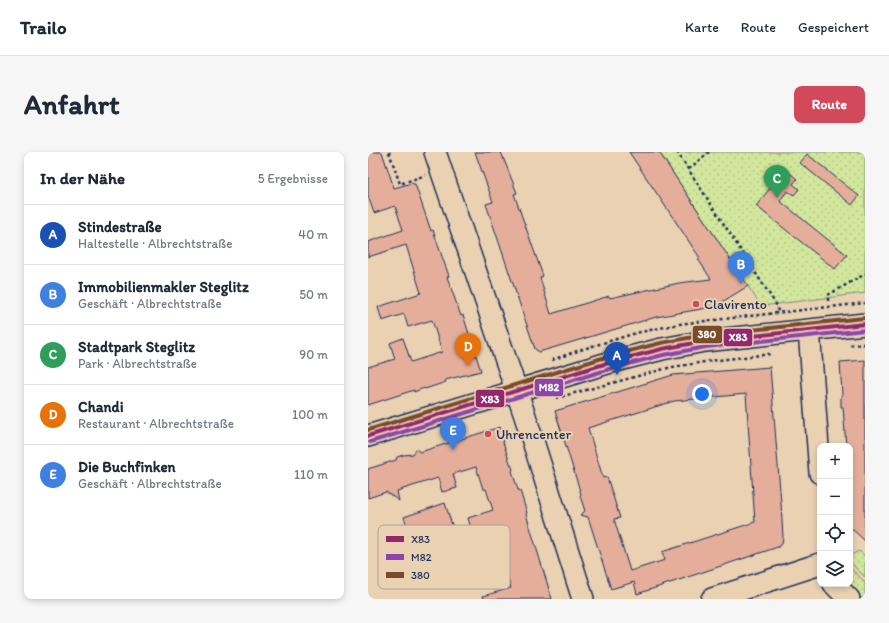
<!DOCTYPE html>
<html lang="de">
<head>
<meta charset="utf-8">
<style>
  :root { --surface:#fff; --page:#f6f6f7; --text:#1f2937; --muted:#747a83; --line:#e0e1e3; --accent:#d1495b }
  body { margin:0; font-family:Itim,sans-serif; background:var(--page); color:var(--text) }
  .controls { position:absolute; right:12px; bottom:12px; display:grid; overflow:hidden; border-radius:8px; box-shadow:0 2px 6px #0003 }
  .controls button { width:36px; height:36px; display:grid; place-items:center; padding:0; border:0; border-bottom:1px solid var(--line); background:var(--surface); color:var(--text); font:20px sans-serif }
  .you { position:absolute; left:334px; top:242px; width:14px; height:14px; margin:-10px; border:3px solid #fff; border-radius:50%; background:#1a73e8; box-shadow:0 0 0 6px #1a73e833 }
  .badge { display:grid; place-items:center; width:26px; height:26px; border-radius:50%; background:var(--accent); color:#fff; font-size:13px; font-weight:700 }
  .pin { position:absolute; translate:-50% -33px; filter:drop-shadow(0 1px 2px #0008) }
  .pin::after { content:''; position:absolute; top:21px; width:14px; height:12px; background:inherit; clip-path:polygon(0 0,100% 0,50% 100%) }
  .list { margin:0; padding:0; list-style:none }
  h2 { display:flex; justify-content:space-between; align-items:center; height:52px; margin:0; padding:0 16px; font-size:17px }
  h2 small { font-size:13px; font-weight:400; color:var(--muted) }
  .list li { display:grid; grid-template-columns:26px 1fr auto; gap:12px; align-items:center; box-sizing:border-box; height:60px; padding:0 16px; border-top:1px solid var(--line) }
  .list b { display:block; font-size:15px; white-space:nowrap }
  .list p { margin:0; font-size:13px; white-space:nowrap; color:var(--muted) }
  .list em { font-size:13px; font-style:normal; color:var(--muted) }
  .icon { flex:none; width:22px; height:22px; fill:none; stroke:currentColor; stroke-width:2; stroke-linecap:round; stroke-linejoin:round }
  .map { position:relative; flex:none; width:497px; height:447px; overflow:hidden; border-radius:8px }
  header { display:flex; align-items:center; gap:24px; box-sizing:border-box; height:56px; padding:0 20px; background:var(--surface); border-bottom:1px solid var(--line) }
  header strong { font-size:19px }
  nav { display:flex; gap:22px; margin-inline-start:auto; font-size:14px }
  .intro { display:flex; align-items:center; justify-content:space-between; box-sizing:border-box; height:96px; padding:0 24px }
  h1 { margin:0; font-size:28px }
  .button { padding:10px 18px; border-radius:8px; background:var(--accent); color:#fff; font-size:14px; font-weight:700 }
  main { display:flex; gap:24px; padding:0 24px }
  aside { flex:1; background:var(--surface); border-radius:8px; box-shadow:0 2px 6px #0003 }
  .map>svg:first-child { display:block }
  .grass { fill:url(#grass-dots); stroke:#768b7d }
  .building { fill:#e5ae9b; stroke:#1b2f5e; fill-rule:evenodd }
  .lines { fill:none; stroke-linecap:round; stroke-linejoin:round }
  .minor-casing { stroke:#1b2f5e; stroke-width:24 }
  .path { stroke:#1b2f5e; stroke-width:2.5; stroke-dasharray:3 3; stroke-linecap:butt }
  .minor { stroke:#e9d1b1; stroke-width:21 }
  .bus-1-casing { stroke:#e9d1b1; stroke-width:7 }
  .bus-2-casing { stroke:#e9d1b1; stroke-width:7 }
  .bus-3-casing { stroke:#e9d1b1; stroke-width:7 }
  .bus-1 { stroke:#95276e; stroke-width:4 }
  .bus-2 { stroke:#8e44ad; stroke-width:4 }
  .bus-3 { stroke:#7a4b2a; stroke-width:4 }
  .poi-dot { fill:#d1495b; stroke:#e9d1b1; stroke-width:1.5 }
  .labels { text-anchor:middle; stroke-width:4; stroke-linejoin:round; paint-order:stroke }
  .poi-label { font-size:14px; fill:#1b2f5e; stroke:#e9d1b1; text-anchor:start }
  .key { fill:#e9d1b1; stroke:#aba098; stroke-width:1 }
  .key-label { font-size:11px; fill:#1b2f5e }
  .line-badge { stroke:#e9d1b1; stroke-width:1.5 }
  .badge-label { font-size:11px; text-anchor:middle; font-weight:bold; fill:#fff }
</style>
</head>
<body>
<header>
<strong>Trailo</strong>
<nav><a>Karte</a><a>Route</a><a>Gespeichert</a></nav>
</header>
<div class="intro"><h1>Anfahrt</h1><a class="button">Route</a></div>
<main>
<aside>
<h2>In der Nähe<small>5 Ergebnisse</small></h2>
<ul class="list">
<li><span class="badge" style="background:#1a4fb4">A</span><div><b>Stindestraße</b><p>Haltestelle · Albrechtstraße</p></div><em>40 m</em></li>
<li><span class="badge" style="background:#3f7fe0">B</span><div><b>Immobilienmakler Steglitz</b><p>Geschäft · Albrechtstraße</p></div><em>50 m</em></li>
<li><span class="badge" style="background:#2e9e5b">C</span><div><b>Stadtpark Steglitz</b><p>Park · Albrechtstraße</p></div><em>90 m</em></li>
<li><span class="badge" style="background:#e8710a">D</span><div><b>Chandi</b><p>Restaurant · Albrechtstraße</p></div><em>100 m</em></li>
<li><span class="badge" style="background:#3f7fe0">E</span><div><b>Die Buchfinken</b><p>Geschäft · Albrechtstraße</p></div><em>110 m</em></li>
</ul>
</aside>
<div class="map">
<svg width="497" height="447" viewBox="0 0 497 447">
  <defs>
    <pattern id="grass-dots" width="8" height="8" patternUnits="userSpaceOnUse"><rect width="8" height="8" fill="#d2e79c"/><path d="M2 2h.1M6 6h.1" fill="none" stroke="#b4c689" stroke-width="1.8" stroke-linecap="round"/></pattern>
  </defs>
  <rect width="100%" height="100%" fill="#e9d1b1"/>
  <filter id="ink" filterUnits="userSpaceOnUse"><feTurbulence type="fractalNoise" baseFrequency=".025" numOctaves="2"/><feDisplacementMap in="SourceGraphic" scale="8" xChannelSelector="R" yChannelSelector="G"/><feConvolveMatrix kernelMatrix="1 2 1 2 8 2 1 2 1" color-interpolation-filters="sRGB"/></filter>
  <g filter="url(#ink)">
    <path class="grass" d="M291,0H497V141L393,154Z
      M491,399L497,404V425L482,410L483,403Z
      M482,416L497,430V447H491L475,432H482Z"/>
    <path class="building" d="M0,0H14L26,36L44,31L45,32H47L63,79L65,78L71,96L81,124L79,125L93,164L95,163L113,219L77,228L78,230L57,237L56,236L46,240V238L0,253V215L27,207L22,191L35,186L43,210L74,200L64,168L40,175L36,162L14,169L10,155L53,141L38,93L0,105V90L35,78L27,54L6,61L0,44Z
      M107,0H133L149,41L146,42L175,124L172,126L183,162L241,144L242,146L311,131L343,127L330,107L332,106L261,0H291L380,134L354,150L339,156L288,165L171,200L167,197L118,52L125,50Z
      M439,2L491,44L484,53L432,11Z
      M403,15L413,22L417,17L429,27L425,32L431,37L426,43L419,39L412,49L479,103L467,117L388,54L406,31L396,24Z
      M497,208V389L482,375V294H478L475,255H473V244L474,243L472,210Z
      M402,215L413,351L415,386L414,392L410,395L269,442L266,430L243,437L220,365L212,363L217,359L212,344L213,342L187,259L305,223ZM378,242L387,370L294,400L297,408L262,419L246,367L252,366L239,325L235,326L220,276L306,249Z
      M132,275L136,289L135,290L142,311L145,317L144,319L150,338H152L154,345L159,361L158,362L184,447H116L115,444L143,436L133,407L110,414L106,402L110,401L100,366L125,358L118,337H115L108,315L85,322L89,336L74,340L70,326L29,339L31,349L18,340L0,346V317L28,308L29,305L35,303L45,302L48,297L52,300Z
      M77,351L85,376L44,389L36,365Z"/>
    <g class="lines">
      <g class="minor-casing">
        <path id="minor" d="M67,0L157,264L215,447
          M441,178L452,321
          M0,284L243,210L294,197L337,189L497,172
          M466,432L481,447
          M344,447L452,412"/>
      </g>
      <path class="path" d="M21,0L32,32L58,23
        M309,0L409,154L410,160
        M321,17L341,0
        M460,149V143L497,122
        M482,193L497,192
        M184,208L215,197L268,181L311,172L497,151
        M188,246L300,216L342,209L402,202"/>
      <use href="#minor" class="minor"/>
      <g class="bus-1-casing">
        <path id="bus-1" d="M0,284L243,210L294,197L337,189L497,172"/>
      </g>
      <g class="bus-2-casing">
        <path id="bus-2" d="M2,290L245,216L295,203L338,195L497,178"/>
      </g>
      <g class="bus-3-casing">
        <path id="bus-3" d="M0,278L241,204L293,191L336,183L496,166"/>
      </g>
      <use href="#bus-1" class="bus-1"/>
      <use href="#bus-2" class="bus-2"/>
      <use href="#bus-3" class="bus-3"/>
    </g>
  </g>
  <g class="poi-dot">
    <circle cx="328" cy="152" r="4"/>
    <circle cx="120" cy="282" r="4"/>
  </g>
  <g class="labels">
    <g class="poi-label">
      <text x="336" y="157">Clavirento</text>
      <text x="128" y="287">Uhrencenter</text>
    </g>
  </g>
  <rect x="10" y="373" width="132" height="64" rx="6" class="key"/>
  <rect x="18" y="384" width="18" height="6" fill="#95276e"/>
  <rect x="18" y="402" width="18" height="6" fill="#8e44ad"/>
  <rect x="18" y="420" width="18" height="6" fill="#7a4b2a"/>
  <g class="key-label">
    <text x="43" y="391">X83</text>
    <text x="43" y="409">M82</text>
    <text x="43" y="427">380</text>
  </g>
  <g class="line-badge">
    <rect x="324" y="173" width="31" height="19" rx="4" fill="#7a4b2a"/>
    <rect x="355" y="176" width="30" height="19" rx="4" fill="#95276e"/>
    <rect x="166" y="226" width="30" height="19" rx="4" fill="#8e44ad"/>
    <rect x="107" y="237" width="30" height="19" rx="4" fill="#95276e"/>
  </g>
  <g class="badge-label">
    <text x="339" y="186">380</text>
    <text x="370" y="189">X83</text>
    <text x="181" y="239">M82</text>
    <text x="122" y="251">X83</text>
  </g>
</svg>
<div class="controls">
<button>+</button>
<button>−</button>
<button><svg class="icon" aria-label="locate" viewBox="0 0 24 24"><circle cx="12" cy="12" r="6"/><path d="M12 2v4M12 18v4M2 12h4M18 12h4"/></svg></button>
<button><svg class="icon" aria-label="layers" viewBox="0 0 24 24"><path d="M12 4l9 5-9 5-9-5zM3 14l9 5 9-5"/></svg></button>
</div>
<div class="you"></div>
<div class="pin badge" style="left:249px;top:223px;background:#1a4fb4">A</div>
<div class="pin badge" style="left:373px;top:132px;background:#3f7fe0">B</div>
<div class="pin badge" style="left:409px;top:46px;background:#2e9e5b">C</div>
<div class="pin badge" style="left:100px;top:214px;background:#e8710a">D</div>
<div class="pin badge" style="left:85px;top:298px;background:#3f7fe0">E</div>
</div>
</main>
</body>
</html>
